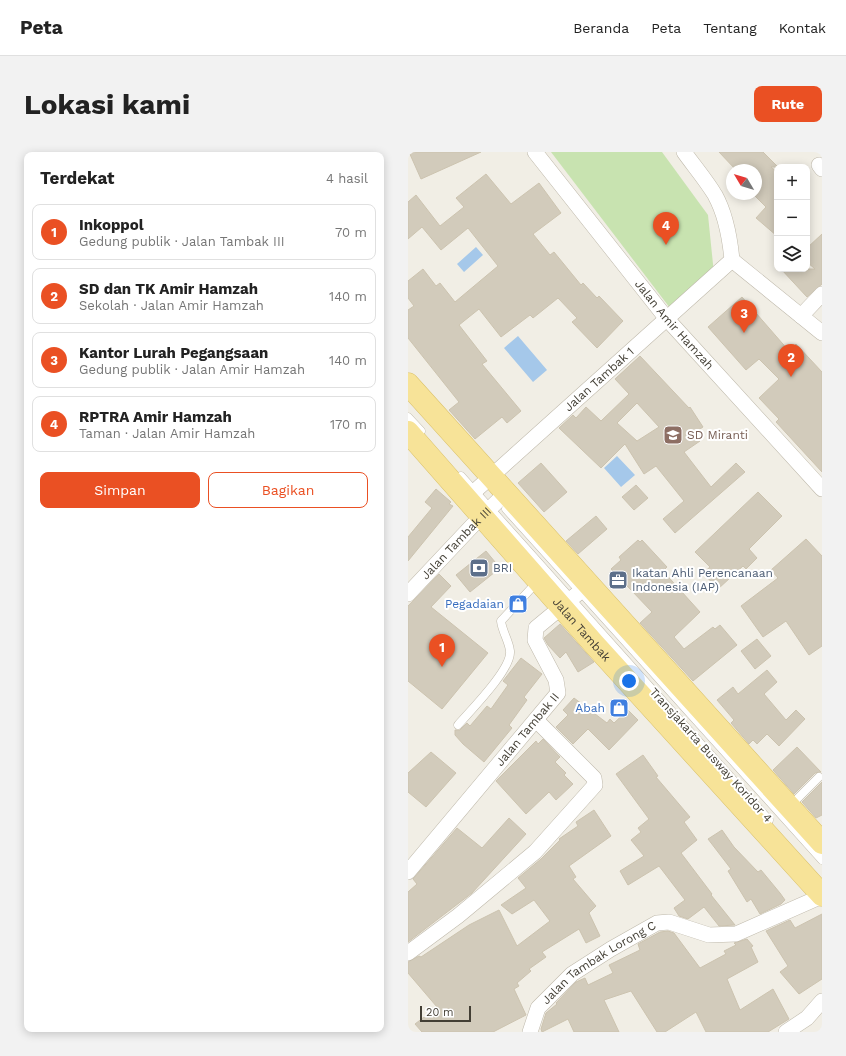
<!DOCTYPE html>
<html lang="id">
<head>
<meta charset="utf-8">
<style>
  :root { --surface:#fff; --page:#f2f2f2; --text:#222; --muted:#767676; --line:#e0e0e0; --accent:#ea5023 }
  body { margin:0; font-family:"Work Sans",sans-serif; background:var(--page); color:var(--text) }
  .controls { position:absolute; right:12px; top:12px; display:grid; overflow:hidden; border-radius:8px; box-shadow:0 2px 10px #0003 }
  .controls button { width:36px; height:36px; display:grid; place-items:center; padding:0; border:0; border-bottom:1px solid var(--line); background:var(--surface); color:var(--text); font:20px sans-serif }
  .compass { position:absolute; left:318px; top:12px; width:36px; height:36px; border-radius:50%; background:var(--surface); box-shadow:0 2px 10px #0003; rotate:308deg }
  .scale { position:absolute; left:12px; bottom:10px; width:51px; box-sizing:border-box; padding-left:4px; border:2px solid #433f35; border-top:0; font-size:11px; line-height:14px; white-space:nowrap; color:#433f35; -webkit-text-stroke:3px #fff; paint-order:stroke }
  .you { position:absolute; left:221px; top:529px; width:14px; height:14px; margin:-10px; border:3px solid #fff; border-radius:50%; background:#1a73e8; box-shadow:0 0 0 6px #1a73e833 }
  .badge { display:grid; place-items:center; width:26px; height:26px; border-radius:50%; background:var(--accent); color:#fff; font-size:13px; font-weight:700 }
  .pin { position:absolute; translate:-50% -33px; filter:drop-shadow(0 1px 2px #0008) }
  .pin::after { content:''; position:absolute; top:21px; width:14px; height:12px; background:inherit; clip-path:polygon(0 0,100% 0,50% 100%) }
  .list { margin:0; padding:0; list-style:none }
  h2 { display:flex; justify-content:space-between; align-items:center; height:52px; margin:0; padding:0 16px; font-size:17px }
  h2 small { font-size:13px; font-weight:400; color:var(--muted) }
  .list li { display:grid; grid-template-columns:26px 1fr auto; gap:12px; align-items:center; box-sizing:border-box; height:56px; margin:0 8px 8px; padding:0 8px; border:1px solid var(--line); border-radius:8px }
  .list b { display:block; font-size:15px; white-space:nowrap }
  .list p { margin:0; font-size:13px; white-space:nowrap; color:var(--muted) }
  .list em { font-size:13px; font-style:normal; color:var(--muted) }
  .actions { display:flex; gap:8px; padding:12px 16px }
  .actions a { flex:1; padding:9px 0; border:1px solid var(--accent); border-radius:8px; text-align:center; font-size:14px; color:var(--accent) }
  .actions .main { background:var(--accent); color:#fff }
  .icon { flex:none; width:22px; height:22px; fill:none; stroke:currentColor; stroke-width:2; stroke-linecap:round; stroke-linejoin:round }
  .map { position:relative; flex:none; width:414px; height:880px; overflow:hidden; border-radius:8px }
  header { display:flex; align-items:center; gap:24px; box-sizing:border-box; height:56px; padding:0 20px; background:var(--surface); border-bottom:1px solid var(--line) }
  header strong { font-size:19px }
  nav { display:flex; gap:22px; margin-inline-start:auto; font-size:14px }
  .intro { display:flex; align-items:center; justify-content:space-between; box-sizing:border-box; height:96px; padding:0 24px }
  h1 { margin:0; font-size:28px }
  .button { padding:10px 18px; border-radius:8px; background:var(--accent); color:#fff; font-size:14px; font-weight:700 }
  main { display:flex; gap:24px; padding:0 24px }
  aside { flex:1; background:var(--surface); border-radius:8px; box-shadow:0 2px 10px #0003 }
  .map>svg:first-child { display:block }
  .green { fill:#c8e3b0 }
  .water { fill:#a5c8ea }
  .building { fill:#d2cbbb; stroke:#ccc3af; fill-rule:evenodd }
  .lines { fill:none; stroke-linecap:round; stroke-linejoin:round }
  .service-casing { stroke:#bfb9ab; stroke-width:9 }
  .minor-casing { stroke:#bfb9ab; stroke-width:16 }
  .primary-casing { stroke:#dac16a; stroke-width:23 }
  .service { stroke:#fff; stroke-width:8 }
  .minor { stroke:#fff; stroke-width:15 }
  .primary { stroke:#f7e398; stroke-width:22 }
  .labels { text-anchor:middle; stroke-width:4; stroke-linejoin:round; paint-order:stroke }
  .street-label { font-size:12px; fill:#433f35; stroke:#fff }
  .education-label { font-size:12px; fill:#785e54; stroke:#fff; text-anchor:start }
  .service-label { font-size:12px; fill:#4e5e75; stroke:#fff; text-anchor:start }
  .shop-label { font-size:12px; fill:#366cbe; stroke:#fff; text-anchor:end }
</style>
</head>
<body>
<header>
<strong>Peta</strong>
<nav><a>Beranda</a><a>Peta</a><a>Tentang</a><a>Kontak</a></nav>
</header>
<div class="intro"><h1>Lokasi kami</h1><a class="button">Rute</a></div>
<main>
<aside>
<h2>Terdekat<small>4 hasil</small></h2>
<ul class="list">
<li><span class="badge">1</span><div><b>Inkoppol</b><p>Gedung publik · Jalan Tambak III</p></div><em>70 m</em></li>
<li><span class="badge">2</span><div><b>SD dan TK Amir Hamzah</b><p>Sekolah · Jalan Amir Hamzah</p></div><em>140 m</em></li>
<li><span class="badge">3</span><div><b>Kantor Lurah Pegangsaan</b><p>Gedung publik · Jalan Amir Hamzah</p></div><em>140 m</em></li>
<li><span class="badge">4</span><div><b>RPTRA Amir Hamzah</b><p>Taman · Jalan Amir Hamzah</p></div><em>170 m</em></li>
</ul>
<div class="actions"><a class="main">Simpan</a><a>Bagikan</a></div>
</aside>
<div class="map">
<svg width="414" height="880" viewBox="0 0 414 880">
  <rect width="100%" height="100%" fill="#f1eee5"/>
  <path class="green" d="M143,0H254L300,63L306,122L262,156Z"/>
  <path class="water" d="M68,95L75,103L56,120L49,112Z
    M110,184L139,218L125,230L96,196Z
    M209,304L227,323L213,335L196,316Z"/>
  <path class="building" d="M1,0H73L13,27Z
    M311,0H355L370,15H363L369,20V84L348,66L358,55L345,42H348V18H328Z
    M78,22L103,52L131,31L153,61L125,82L142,103L146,100L173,133L175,131L189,146L191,144L215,169L189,196L164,170L169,166L150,146L125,166L122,163L93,185L71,157L51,173L79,209L74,212L113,259L99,271L94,265L67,287L41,258L51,250L0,186V158L6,154L0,146V129L15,117L28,134L32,131L47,150L90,114L60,76L33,98L14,75L0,87V50L8,43L32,74L56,55L48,46Z
    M414,82V132L399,145L373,117H407L399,110V96Z
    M334,145L381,199L388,192L414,220V320L368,270L371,267L351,246L371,227L351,207L338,218L300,175Z
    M232,204L281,256L282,255L295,275L286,281L292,289L276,300L303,335L328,311L337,320L267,381L255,367L276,349L248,314L236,322L217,292L193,316L151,276L165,263L168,266L178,255L193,269L221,242L207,227ZM229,251L251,275L229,289L209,271Z
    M133,311L159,340L136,360L110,331Z
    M228,333L240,346L226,358L214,345Z
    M28,337L43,350L41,352L45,354L0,409V385L24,356L17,350Z
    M350,340L374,364L341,397L349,406L338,417L335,414L310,437L295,421L302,415L287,400Z
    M188,364L199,377L170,402L158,389Z
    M398,387L414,404V494L401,503L378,469L355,485L333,454L370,426L363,418Z
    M230,388L232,390L234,388L259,415L255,419L292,460L266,485L276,497L305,475L307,477L312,473L329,493L285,529L232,471L244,460L203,417L213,408L211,405Z
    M78,399L92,416L62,440L48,423Z
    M31,422L43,434L23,455L80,501L34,557L0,529V454Z
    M152,472L186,510L170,520L158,500L152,506L140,493L136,486Z
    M349,487L363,504L347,517L333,499Z
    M113,506L134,522L116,545L119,548L101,573L104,576L76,610L55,592L47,583V578H52L59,571L62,574L79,554L83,557L100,533L95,529Z
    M359,518L369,530L356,542L378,568L388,558L397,567L371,594L359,582L349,592L345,588L341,592L323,571L326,568L309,548L325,535L330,542Z
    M166,546L199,571L202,567L206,571L220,558L230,568L201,598L180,577L165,592L148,575L160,563L155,558Z
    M135,587L152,605L147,610L158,621L156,623L165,632L148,648L141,640L118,662L88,629L128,589L130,592Z
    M389,595L413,620L407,621L386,642L365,618Z
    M23,600L48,621L18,655L0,640V621Z
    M235,603L250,624L248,625L282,665L276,670L289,688L273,701L304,742L303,743L327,773L311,774L296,755L280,767L271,764L266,756L277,748L251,714L220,733L212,719L236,704L223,688L233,680L230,676L241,667L208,622Z
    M414,630V663L408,666L394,650Z
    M186,658L203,684L161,714L168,725L165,727L188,754L181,761L192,784L178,791L171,777L134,800L138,805L121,817L123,819L109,831L111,834L106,837L118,863L85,880H14L7,872L29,855L0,821V810L11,804L13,805L61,773L91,758L109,794L142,769L126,748L104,762L93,753L118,736L110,726L133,707L152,688L151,687L170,674L168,670Z
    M101,666L118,682L64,741L0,790V740L9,732L5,727L49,676L74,696Z
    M314,678L326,695L350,720L353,718L372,741L377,748L373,752L352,762L343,747L339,750L320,719L323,717L300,687Z
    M414,762V827L391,842L372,820L380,814L358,779L382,768L387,776Z
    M260,779L266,781L292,816L318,802L316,799L328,793L326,791L339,787L345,794L343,795L350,810L319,827L332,858L365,837L381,867L360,880H298L288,860L257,880H249L223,839L196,848L211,880H166L160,867L134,880L133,877L138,861L149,852L148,851L168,830L177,826L180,833L205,821L201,813L232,798L230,792L252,780Z"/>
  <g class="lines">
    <g class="service-casing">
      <path id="service" d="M0,265L13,279
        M53,324L361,668
        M98,357L414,708
        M50,573C62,559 104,517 102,499C101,489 94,479 93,469L130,429
        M382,654L411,625"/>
    </g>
    <g class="minor-casing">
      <g id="minor">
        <path id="s1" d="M127,0L259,167L414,337"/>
        <path d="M276,0C286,14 298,28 307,43C317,61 322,87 324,108"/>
        <path d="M411,13L414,17"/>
        <path d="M324,108L414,181"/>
        <path d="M393,164L414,142"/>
        <path id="s2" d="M58,347L324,108"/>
        <path id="s3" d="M0,442L64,374L98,341"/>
        <path id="s4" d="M0,720L150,541L148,528L127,488L128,476L180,433"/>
        <path d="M0,801L50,764L127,700L187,633L186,626L128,568"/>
        <path id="s5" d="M122,880L130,856L164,822L203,797L249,771L261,770L301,783L328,782L414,744"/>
        <path d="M378,880L399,866L414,849"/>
      </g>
    </g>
    <g class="primary-casing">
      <g id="primary">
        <path d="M0,232L414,691"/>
        <path id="s6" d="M0,280L186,492L414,743"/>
      </g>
    </g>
    <use href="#service" class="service"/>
    <use href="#minor" class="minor"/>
    <use href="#primary" class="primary"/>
  </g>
  <defs>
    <g id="school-square" transform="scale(1)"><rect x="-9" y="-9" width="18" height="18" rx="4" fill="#8d6e63" stroke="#fff"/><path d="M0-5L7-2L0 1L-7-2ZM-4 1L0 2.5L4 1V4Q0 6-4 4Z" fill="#fff"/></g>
    <g id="bank-square" transform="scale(1)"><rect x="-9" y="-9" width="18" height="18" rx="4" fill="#5c6f8a" stroke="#fff"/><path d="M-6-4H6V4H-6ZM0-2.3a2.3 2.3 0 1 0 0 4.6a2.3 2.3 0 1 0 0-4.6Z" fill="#fff"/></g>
    <g id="office-square" transform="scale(1)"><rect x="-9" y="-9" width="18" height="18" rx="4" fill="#5c6f8a" stroke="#fff"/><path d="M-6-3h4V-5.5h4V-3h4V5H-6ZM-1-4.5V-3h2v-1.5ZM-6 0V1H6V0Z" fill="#fff"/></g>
    <g id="shop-square" transform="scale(1)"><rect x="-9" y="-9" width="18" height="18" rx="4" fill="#3f7fe0" stroke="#fff"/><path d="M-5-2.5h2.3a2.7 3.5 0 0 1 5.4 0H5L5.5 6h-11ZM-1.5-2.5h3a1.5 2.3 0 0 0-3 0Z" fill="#fff"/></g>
  </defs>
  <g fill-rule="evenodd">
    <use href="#school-square" x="265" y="283"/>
    <use href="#bank-square" x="71" y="416"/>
    <use href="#office-square" x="210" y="428"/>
    <use href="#shop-square" x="110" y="452"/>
    <use href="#shop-square" x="211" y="556"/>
  </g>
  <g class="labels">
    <g class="street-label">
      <text dy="4" stroke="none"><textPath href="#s1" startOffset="222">Jalan Amir Hamzah</textPath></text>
      <text dy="4" stroke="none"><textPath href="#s2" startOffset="179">Jalan Tambak 1</textPath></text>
      <text dy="4" stroke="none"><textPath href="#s3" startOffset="70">Jalan Tambak III</textPath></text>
      <text dy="4" stroke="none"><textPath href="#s6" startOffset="263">Jalan Tambak</textPath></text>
      <text dy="4" stroke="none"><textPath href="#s4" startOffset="186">Jalan Tambak II</textPath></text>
      <text transform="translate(303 603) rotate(48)" y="4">Transjakarta Busway Koridor 4</text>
      <text dy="4" stroke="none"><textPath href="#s5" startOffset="102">Jalan Tambak Lorong C</textPath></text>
    </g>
    <g class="education-label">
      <text x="279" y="287">SD Miranti</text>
    </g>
    <g class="service-label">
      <text x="85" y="420">BRI</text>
      <text x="224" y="425">Ikatan Ahli Perencanaan<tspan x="224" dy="14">Indonesia (IAP)</tspan></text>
    </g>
    <g class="shop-label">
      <text x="96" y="456">Pegadaian</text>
      <text x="197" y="560">Abah</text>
    </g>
  </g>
</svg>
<div class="controls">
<button>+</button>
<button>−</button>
<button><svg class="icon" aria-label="layers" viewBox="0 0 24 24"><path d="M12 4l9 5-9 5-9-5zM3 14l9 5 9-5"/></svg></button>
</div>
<svg class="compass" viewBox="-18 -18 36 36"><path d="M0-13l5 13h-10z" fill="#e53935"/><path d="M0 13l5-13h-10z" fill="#767676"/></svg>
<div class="scale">20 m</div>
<div class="you"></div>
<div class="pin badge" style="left:34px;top:515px">1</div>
<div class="pin badge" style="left:383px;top:225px">2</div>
<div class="pin badge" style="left:336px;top:181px">3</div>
<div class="pin badge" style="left:258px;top:93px">4</div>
</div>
</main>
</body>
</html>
